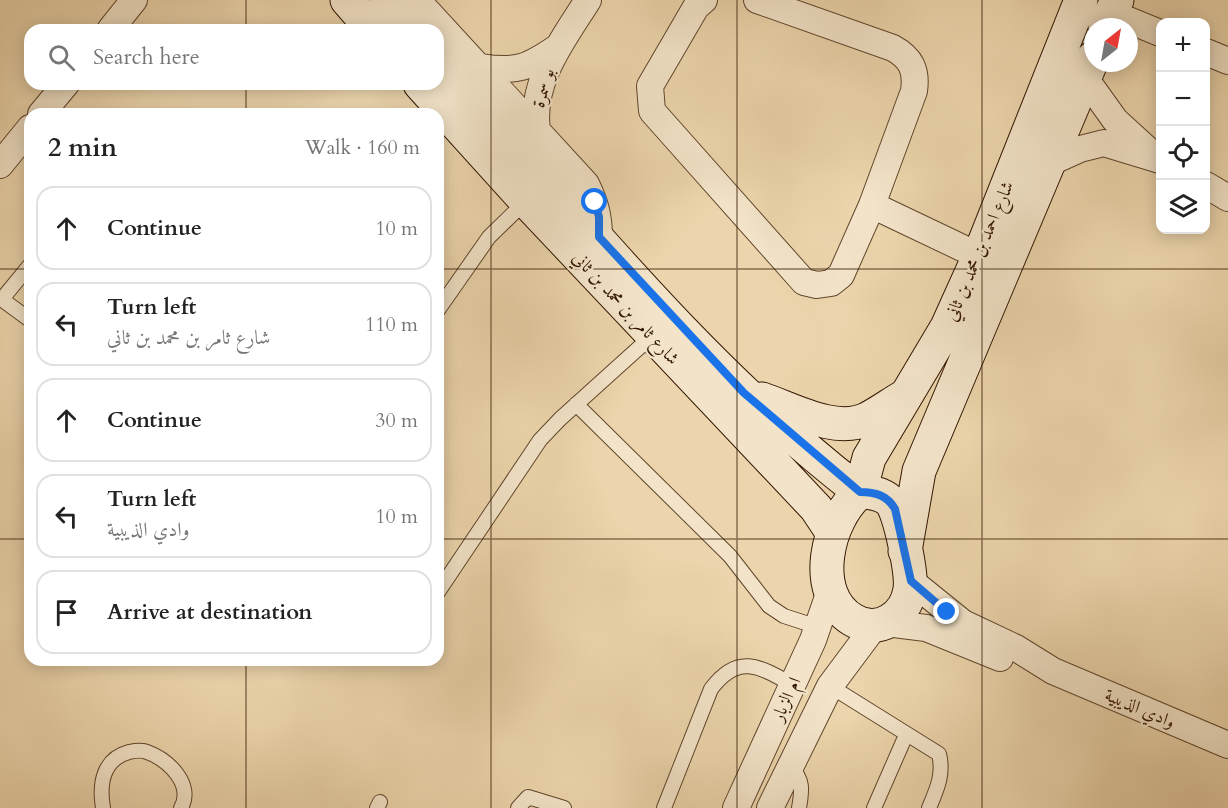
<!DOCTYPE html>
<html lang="en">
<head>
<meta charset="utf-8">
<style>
  :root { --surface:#fff; --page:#f6f6f6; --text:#222; --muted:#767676; --line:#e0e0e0 }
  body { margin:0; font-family:Cardo,Amiri,serif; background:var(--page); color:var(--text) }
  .controls { position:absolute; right:18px; top:18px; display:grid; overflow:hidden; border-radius:12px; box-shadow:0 3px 15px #0003 }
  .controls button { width:54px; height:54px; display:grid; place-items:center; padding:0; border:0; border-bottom:2px solid var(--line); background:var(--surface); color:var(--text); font:30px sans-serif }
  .compass { position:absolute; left:1084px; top:18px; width:54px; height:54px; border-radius:50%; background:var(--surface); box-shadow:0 3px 15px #0003; rotate:31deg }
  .stop { position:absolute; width:18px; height:18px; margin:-14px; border:4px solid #1a73e8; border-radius:50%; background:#fff }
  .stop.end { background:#1a73e8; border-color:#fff; box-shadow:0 2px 6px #0008 }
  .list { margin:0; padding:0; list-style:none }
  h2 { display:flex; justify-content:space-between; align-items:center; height:78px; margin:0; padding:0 24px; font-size:26px }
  h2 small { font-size:20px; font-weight:400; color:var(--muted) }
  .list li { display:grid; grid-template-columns:39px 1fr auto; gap:18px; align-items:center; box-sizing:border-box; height:84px; margin:0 12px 12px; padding:0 12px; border:2px solid var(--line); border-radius:18px }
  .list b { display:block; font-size:22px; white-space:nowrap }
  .list p { margin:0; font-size:20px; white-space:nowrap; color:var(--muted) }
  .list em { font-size:20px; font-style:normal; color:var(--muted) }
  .icon { flex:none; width:33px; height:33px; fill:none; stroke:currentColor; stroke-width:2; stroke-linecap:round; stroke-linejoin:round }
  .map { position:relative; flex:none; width:1228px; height:808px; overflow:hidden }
  .search { position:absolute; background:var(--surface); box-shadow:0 3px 15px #0003; left:24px; top:24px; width:420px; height:66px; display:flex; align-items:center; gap:15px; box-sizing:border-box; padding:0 21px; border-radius:18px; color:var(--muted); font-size:22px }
  .panel { position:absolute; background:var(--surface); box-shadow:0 3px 15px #0003; left:24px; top:108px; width:420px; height:558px; border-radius:18px }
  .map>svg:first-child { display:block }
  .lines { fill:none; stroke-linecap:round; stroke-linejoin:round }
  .lane-casing { stroke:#60452b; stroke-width:16 }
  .street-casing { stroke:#60452b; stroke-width:28 }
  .secondary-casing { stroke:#321500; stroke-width:35 }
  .lane { stroke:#f3e4c9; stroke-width:14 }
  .street { stroke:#f3e4c9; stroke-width:26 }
  .secondary { stroke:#f3e4c9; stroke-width:33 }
  .route { stroke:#1a73e8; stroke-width:8 }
  .grid { fill:none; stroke:#321500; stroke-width:1.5; stroke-opacity:0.55 }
  .labels { text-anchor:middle; stroke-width:4.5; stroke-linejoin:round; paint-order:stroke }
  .street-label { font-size:18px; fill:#321500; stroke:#f3e4c9 }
</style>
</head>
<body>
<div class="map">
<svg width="1228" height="808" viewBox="0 0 1228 808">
  <rect width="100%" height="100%" fill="#ecd5ac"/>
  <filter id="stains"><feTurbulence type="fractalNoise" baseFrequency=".00333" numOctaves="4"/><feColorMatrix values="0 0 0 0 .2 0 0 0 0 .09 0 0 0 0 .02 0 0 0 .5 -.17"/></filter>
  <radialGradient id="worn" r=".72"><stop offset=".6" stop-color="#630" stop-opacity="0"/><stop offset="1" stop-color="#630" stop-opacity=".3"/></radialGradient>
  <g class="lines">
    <g class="lane-casing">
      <path id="lane" d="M0,298L30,320
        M2,299L30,265
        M438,310L489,237L526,201
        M576,404L730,556L769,606L784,616L818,627
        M438,592L540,440L560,419L652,336
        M830,686L939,754C944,774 937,789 929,808
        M789,766C804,778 802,791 799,808
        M103,808C99,784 103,759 129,752C134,751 143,750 147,752C169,760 194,785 181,808
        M377,808L380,802
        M518,808L528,797L564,808
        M664,808L711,689C738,653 759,666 793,685
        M874,808L906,735"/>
    </g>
    <g class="street-casing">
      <path id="street" d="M417,0L586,184C595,202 599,216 599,237
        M704,0L696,7L650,86L652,111L804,282L817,285L831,283L841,275L872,205L914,91C917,70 911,58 893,48L757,0
        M1111,13L1160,33
        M110,30L134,0
        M1206,52L1228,61
        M481,67C517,73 529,67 558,47
        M1085,78L1115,120L1149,151
        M41,114L66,84
        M537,130C530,81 563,40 588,0
        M1049,163L1080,149L1104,143L1160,160
        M0,165L30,128
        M1206,185L1228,198
        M872,205L979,256
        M911,581L963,623L1016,648L1053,671L1228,745
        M886,623L926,628L1000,658
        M736,808L813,640L831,588
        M770,808L830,686L874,627"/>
    </g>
    <g class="secondary-casing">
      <path id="secondary" d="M347,0L373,30
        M386,0L413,30
        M1105,27L1117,0
        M438,58C570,205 702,371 860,492L869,458L947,327L979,256L1081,0
        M420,84L526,201L816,508L832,532
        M762,399C792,409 835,434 867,419C879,413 891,404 903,397
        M860,492C871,492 881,493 890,501C900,511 912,574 910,589C906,617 878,635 853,620C809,594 827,519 860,492Z
        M905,551L919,471L1093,58"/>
    </g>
    <use href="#lane" class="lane"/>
    <use href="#street" class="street"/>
    <use href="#secondary" class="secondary"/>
  </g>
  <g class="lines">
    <path class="route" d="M595,202L599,217V237L744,393L860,492C875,492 887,495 895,509L911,581L947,612"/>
  </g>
  <path class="grid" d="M246,0V30M491,0V808M737,0V808M982,0V808M246,84V114M0,269H30M438,269H1228M0,539H30M438,539H1228M246,660V808"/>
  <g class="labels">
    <g class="street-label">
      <text transform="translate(543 88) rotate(-74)" y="6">بو سمرة</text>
      <text transform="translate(979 251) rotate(-67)" y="6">شارع احمد بن محمد بن ثاني</text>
      <text transform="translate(626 308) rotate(47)" y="6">شارع ثامر بن محمد بن ثاني</text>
      <text transform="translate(786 699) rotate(-65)" y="6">ام الزبار</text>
      <text transform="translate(1140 708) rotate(23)" y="6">وادي الذيبية</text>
    </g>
  </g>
  <rect width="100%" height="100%" filter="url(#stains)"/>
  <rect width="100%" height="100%" fill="url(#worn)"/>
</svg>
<div class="controls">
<button>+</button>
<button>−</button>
<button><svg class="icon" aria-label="locate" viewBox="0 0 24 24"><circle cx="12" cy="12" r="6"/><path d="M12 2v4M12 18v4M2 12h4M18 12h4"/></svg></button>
<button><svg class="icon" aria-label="layers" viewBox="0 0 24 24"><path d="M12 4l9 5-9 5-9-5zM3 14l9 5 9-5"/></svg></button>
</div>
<svg class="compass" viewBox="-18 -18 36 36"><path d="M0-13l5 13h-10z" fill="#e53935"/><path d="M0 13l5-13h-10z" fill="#767676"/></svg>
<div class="stop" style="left:595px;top:202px"></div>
<div class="stop end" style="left:947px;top:612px"></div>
<div class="search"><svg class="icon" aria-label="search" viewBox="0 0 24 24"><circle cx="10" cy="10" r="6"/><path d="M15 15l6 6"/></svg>Search here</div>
<section class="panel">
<h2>2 min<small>Walk · 160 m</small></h2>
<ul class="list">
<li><svg class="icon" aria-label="ahead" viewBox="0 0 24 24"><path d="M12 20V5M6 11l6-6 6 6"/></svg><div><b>Continue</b></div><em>10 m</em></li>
<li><svg class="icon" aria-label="left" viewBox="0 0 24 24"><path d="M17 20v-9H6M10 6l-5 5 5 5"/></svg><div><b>Turn left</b><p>شارع ثامر بن محمد بن ثاني</p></div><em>110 m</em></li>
<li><svg class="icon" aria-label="ahead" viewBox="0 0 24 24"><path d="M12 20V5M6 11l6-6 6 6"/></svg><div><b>Continue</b></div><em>30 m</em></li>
<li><svg class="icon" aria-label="left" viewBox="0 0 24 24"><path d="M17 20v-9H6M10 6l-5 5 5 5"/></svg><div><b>Turn left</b><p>وادي الذيبية</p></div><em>10 m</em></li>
<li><svg class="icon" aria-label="arrive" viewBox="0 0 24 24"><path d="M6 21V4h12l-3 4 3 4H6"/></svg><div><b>Arrive at destination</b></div></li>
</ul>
</section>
</div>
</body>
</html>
